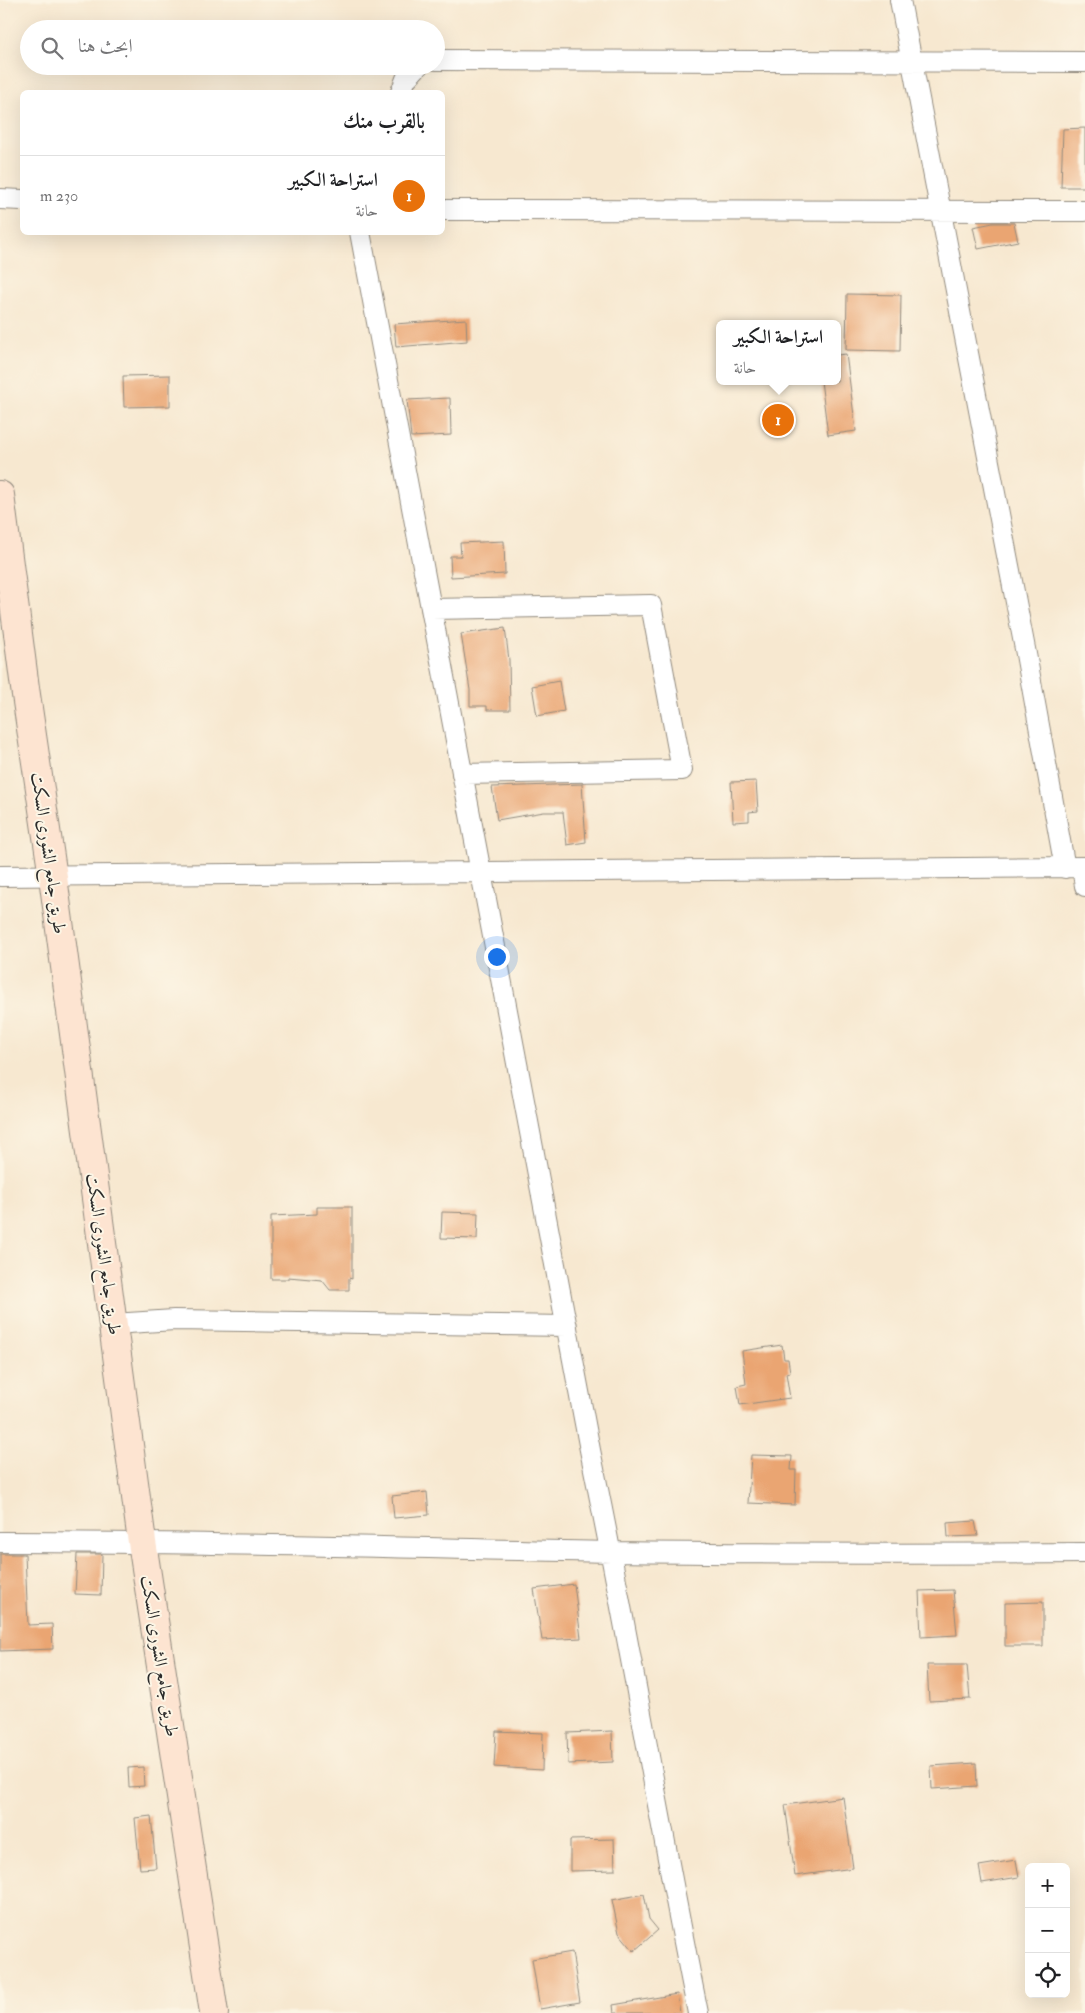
<!DOCTYPE html>
<html lang="ar">
<head>
<meta charset="utf-8">
<style>
  :root { --surface:#fff; --page:#f2f2f2; --text:#202124; --muted:#757577; --line:#e0e0e0; --accent:#b5179e }
  body { margin:0; font-family:"IM FELL Double Pica",Amiri,serif; background:var(--page); color:var(--text); direction:rtl }
  .controls { position:absolute; right:15px; bottom:15px; display:grid; overflow:hidden; border-radius:8px; box-shadow:0 5px 20px #0002 }
  .controls button { width:45px; height:45px; display:grid; place-items:center; padding:0; border:0; border-bottom:1px solid var(--line); background:var(--surface); color:var(--text); font:25px sans-serif }
  .you { position:absolute; left:496px; top:956px; width:18px; height:18px; margin:-12px; border:4px solid #fff; border-radius:50%; background:#1a73e8; box-shadow:0 0 0 8px #1a73e833 }
  .badge { display:grid; place-items:center; width:32px; height:32px; border-radius:50%; background:var(--accent); color:#fff; font-size:16px; font-weight:700 }
  .pin { position:absolute; translate:-50% -50%; border:2px solid #fff; box-shadow:0 1px 5px #0006 }
  .popup { position:absolute; left:716px; top:320px; width:125px; height:65px; box-sizing:border-box; display:grid; place-content:center; border-radius:8px; background:var(--surface); filter:drop-shadow(0 1px 4px #0005); font-size:16px; white-space:nowrap; color:var(--muted) }
  .popup b { font-size:19px; color:var(--text) }
  .popup::after { content:''; position:absolute; left:50%; top:100%; margin-left:-10px; border:10px solid transparent; border-top-color:var(--surface) }
  .list { margin:0; padding:0; list-style:none }
  h2 { display:flex; justify-content:space-between; align-items:center; height:65px; margin:0; padding:0 20px; font-size:21px }
  h2 small { font-size:16px; font-weight:400; color:var(--muted) }
  .list li { display:grid; grid-template-columns:32px 1fr auto; gap:15px; align-items:center; box-sizing:border-box; height:80px; padding:0 20px; border-top:1px solid var(--line) }
  .list b { display:block; font-size:19px; white-space:nowrap }
  .list p { margin:0; font-size:16px; white-space:nowrap; color:var(--muted) }
  .list em { font-size:16px; font-style:normal; color:var(--muted) }
  .icon { flex:none; width:28px; height:28px; fill:none; stroke:currentColor; stroke-width:2; stroke-linecap:round; stroke-linejoin:round }
  .map { position:relative; flex:none; width:1085px; height:2013px; overflow:hidden; direction:ltr }
  .search { position:absolute; background:var(--surface); box-shadow:0 5px 20px #0002; left:20px; top:20px; width:425px; height:55px; display:flex; align-items:center; gap:12px; box-sizing:border-box; padding:0 18px; border-radius:28px; color:var(--muted); font-size:19px }
  .panel { position:absolute; background:var(--surface); box-shadow:0 5px 20px #0002; left:20px; top:90px; width:425px; height:145px; border-radius:8px; direction:rtl }
  .map>svg:first-child { display:block }
  .building { fill:#eaa572 }
  .lines { fill:none; stroke-linecap:round; stroke-linejoin:round }
  .minor-casing { stroke:#918a7e; stroke-width:22 }
  .secondary-casing { stroke:#918a7e; stroke-width:30 }
  .minor { stroke:#fff; stroke-width:20 }
  .secondary { stroke:#fde4d1; stroke-width:28 }
  .labels { text-anchor:middle; stroke-width:4; stroke-linejoin:round; paint-order:stroke }
  .street-label { font-size:18px; fill:#2b2b2b; stroke:#fcf5e5 }
</style>
</head>
<body>
<div class="map">
<svg width="1085" height="2013" viewBox="0 0 1085 2013">
  <rect width="100%" height="100%" fill="#fcf5e5"/>
  <filter id="ink" filterUnits="userSpaceOnUse"><feTurbulence type="fractalNoise" baseFrequency=".02" numOctaves="2"/><feDisplacementMap in="SourceGraphic" scale="10" xChannelSelector="R" yChannelSelector="G"/><feConvolveMatrix kernelMatrix="1 2 1 2 8 2 1 2 1" color-interpolation-filters="sRGB"/></filter>
  <filter id="wash" filterUnits="userSpaceOnUse"><feTurbulence type="fractalNoise" baseFrequency=".0096" numOctaves="4" result="noise"/><feDisplacementMap in="SourceGraphic" scale="20" xChannelSelector="R" yChannelSelector="G"/><feGaussianBlur stdDeviation="1.12" result="paint"/><feColorMatrix in="noise" values="0 0 0 0 0 0 0 0 0 0 0 0 0 0 0 0 0 1.4 0 .05"/><feComposite in="paint" operator="in"/></filter>
  <g filter="url(#wash)">
    <rect width="100%" height="100%" fill="#f7e8d0"/>
    <g id="blocks">
      <path class="building" d="M1085,128V187H1061L1063,129Z
        M993,223H1014L1018,241L978,249L973,227Z
        M847,294L901,295L900,351L846,350Z
        M466,319L467,341L396,347L394,324Z
        M846,354L856,431L828,435L821,381H837V355Z
        M170,375V406L124,407L123,376Z
        M450,398L451,435L411,437L407,400Z
        M504,541L505,574L451,577L450,556H461L460,543Z
        M505,628L509,660L510,710H487V706H470V690L461,634Z
        M559,681L564,711L537,716L532,686Z
        M756,781L758,811L749,812V821L733,822L731,782Z
        M582,784L586,842L567,845L563,812H544L497,820L492,787Z
        M317,1207H352V1279L349,1278V1290H330L322,1280L288,1277V1279H271V1216L317,1214Z
        M442,1212L478,1213L477,1239L441,1238Z
        M782,1345L784,1359H788L790,1372L786,1373L790,1398L740,1405L737,1386L746,1384L742,1351Z
        M751,1455L792,1456L791,1470H796L795,1505L748,1503Z
        M427,1492L429,1515L394,1518L392,1496Z
        M975,1521L978,1536L948,1537L947,1523Z
        M0,1554H25L28,1625L52,1624L53,1649L0,1651Z
        M77,1554H102L101,1595L75,1594Z
        M574,1584L581,1638L542,1640L534,1589Z
        M953,1590L957,1635L921,1637L919,1591Z
        M1043,1602V1646H1005V1603Z
        M927,1665H967L970,1699L929,1701Z
        M496,1731L543,1733L542,1770L494,1767Z
        M612,1731L613,1762L568,1764L567,1733Z
        M976,1763L977,1786L932,1789L931,1766Z
        M143,1767L144,1786L129,1787L128,1768Z
        M843,1797L853,1868L795,1876L785,1805Z
        M151,1816L156,1868L140,1869L135,1818Z
        M614,1839L615,1870L570,1871V1840Z
        M1016,1860L1019,1877L982,1883L979,1866Z
        M644,1894L649,1919L658,1930L634,1951L619,1933L612,1900Z
        M572,1952L580,2002L540,2009L532,1959Z
        M677,1994L680,2013H614L613,2005Z"/>
    </g>
  </g>
  <g filter="url(#ink)">
    <use href="#blocks" fill-opacity="0" stroke="#918a7e" stroke-width="1"/>
    <g class="lines">
      <g class="minor-casing">
        <path id="minor" d="M900,0L1026,654L1065,868
          M436,60L1085,62
          M401,92L406,79L418,66
          M0,199L22,200
          M442,210L1085,211
          M360,232L590,1450C629,1637 660,1826 698,2013
          M431,609L651,605L682,770L462,774
          M1082,867L1085,886
          M0,876L1085,867
          M113,1324L174,1320L567,1326
          M0,1542C204,1542 407,1548 611,1552C769,1554 927,1554 1085,1553"/>
      </g>
      <g class="secondary-casing">
        <path id="secondary" d="M0,495L25,688L53,877L142,1542L214,2013"/>
      </g>
      <use href="#minor" class="minor"/>
      <use href="#secondary" class="secondary"/>
    </g>
  </g>
  <g class="labels">
    <g class="street-label">
      <text transform="translate(49 853) rotate(82)" y="6">طريق جامع الشورى السكت</text>
      <text transform="translate(104 1254) rotate(82)" y="6">طريق جامع الشورى السكت</text>
      <text transform="translate(160 1656) rotate(81)" y="6">طريق جامع الشورى السكت</text>
    </g>
  </g>
</svg>
<div class="controls">
<button>+</button>
<button>−</button>
<button><svg class="icon" aria-label="locate" viewBox="0 0 24 24"><circle cx="12" cy="12" r="6"/><path d="M12 2v4M12 18v4M2 12h4M18 12h4"/></svg></button>
</div>
<div class="you"></div>
<div class="pin badge" style="left:778px;top:420px;background:#e8710a">1</div>
<div class="popup"><b>استراحة الكبير</b>حانة</div>
<div class="search"><svg class="icon" aria-label="search" viewBox="0 0 24 24"><circle cx="10" cy="10" r="6"/><path d="M15 15l6 6"/></svg>ابحث هنا</div>
<section class="panel">
<h2>بالقرب منك<small></small></h2>
<ul class="list">
<li><span class="badge" style="background:#e8710a">1</span><div><b>استراحة الكبير</b><p>حانة</p></div><em>230 m</em></li>
</ul>
</section>
</div>
</body>
</html>
